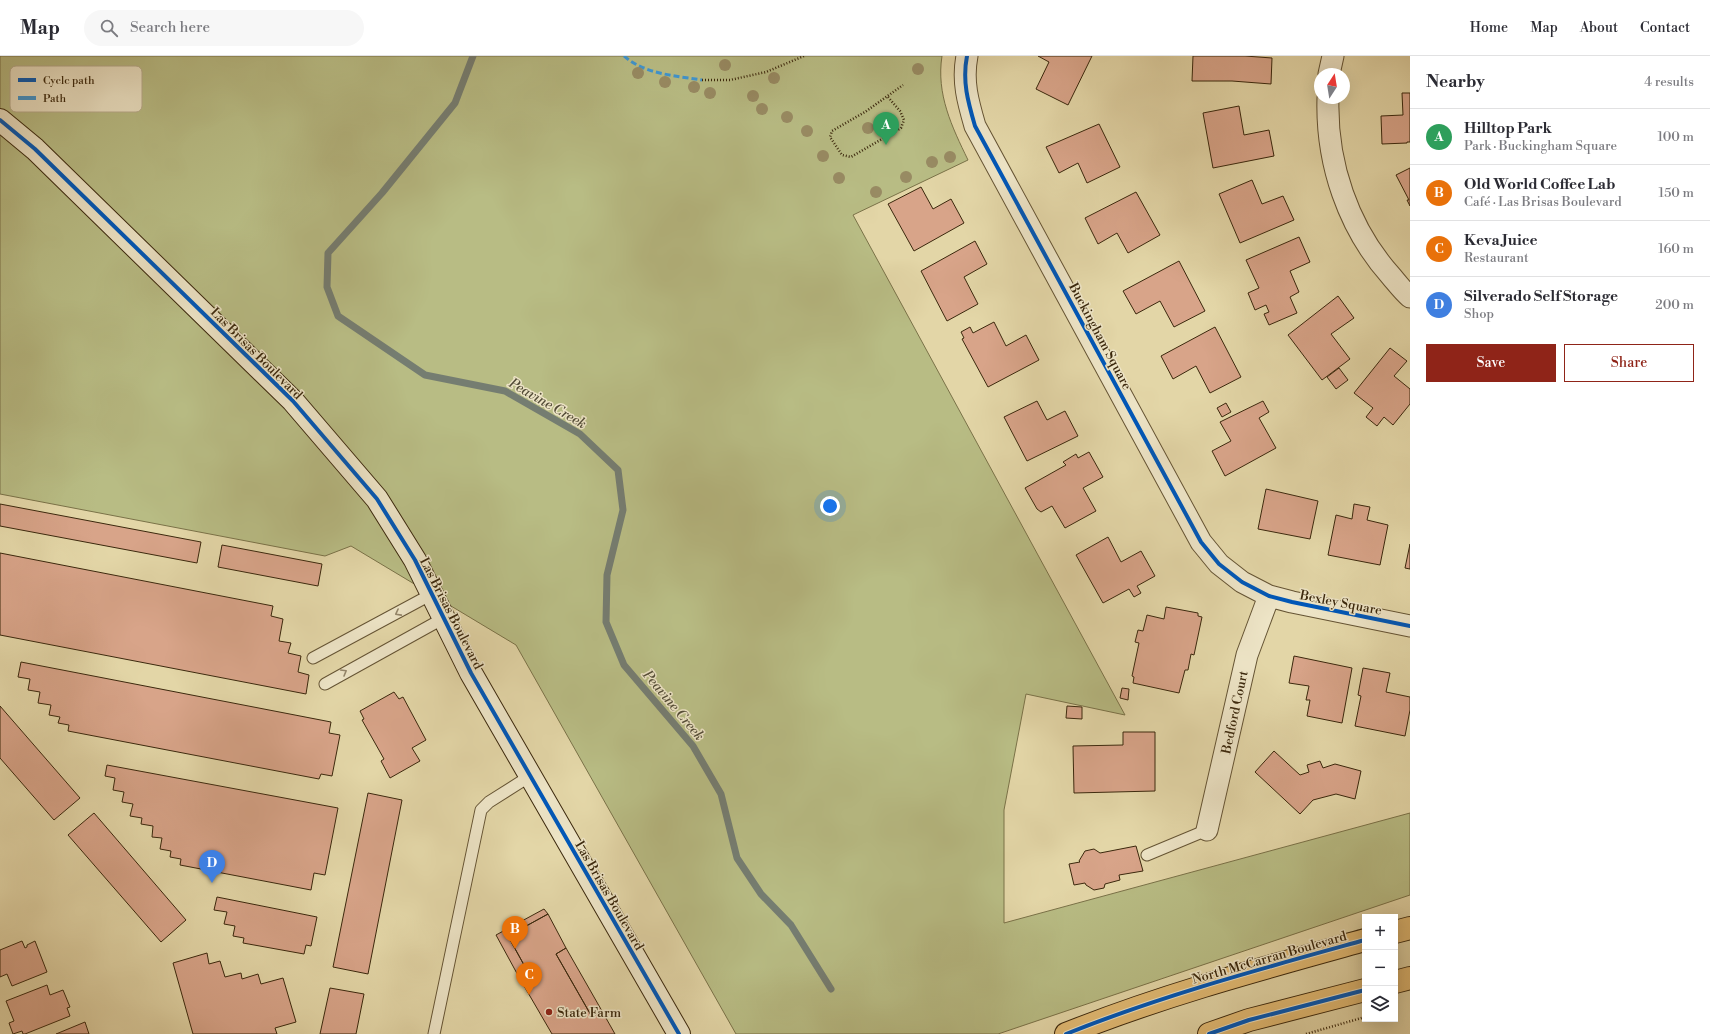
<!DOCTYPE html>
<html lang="en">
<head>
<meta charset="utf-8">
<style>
  :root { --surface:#fff; --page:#f7f7f7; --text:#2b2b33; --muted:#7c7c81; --line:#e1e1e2; --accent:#8f2418 }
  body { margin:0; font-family:"Libre Bodoni",serif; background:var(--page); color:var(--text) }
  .controls { position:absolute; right:12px; bottom:12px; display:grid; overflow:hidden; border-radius:0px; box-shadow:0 4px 16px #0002 }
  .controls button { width:36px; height:36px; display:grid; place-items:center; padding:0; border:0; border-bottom:1px solid var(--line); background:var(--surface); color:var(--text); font:20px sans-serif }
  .compass { position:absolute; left:1314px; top:12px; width:36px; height:36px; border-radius:50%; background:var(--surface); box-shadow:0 4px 16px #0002; rotate:12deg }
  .you { position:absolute; left:830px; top:450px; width:14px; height:14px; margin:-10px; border:3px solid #fff; border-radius:50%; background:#1a73e8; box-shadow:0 0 0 6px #1a73e833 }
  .badge { display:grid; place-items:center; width:26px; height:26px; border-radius:50%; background:var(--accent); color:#fff; font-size:13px; font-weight:700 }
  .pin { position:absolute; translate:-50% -33px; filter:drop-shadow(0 1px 2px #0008) }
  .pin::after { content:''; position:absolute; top:21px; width:14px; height:12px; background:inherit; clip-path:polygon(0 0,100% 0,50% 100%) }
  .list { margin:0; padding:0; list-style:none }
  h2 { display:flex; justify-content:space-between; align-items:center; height:52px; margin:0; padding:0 16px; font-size:17px }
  h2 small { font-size:13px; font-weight:400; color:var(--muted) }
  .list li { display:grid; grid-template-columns:26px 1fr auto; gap:12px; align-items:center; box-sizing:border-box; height:56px; padding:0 16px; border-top:1px solid var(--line) }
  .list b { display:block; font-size:15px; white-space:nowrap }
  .list p { margin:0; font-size:13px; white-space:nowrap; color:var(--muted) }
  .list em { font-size:13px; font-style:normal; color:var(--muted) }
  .actions { display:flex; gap:8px; padding:12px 16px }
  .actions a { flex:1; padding:9px 0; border:1px solid var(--accent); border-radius:0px; text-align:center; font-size:14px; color:var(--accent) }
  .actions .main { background:var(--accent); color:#fff }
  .icon { flex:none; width:22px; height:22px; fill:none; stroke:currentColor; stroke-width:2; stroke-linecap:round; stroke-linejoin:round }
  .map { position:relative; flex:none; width:1410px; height:978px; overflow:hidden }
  header { display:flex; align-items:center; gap:24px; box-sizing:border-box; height:56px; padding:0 20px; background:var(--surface); border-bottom:1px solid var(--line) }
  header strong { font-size:19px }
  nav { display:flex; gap:22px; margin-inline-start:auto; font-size:14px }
  .search { width:280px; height:36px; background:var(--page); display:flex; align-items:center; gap:10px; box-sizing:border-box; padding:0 14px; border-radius:22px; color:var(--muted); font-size:15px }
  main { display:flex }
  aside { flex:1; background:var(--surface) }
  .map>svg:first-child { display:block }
  .green { fill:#b8bc84; stroke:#7a7248 }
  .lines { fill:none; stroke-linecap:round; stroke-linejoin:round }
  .stream { stroke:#757d71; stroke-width:7 }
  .building { fill:#d8a489; stroke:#3b280d }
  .lane-casing { stroke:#655434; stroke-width:13 }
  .street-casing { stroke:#655434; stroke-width:23 }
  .secondary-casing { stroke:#3b280d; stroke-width:24 }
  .primary-casing { stroke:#3b280d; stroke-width:24 }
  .path { stroke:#3b280d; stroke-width:2.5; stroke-dasharray:1 2; stroke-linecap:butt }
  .lane { stroke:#ede4c6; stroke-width:11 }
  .street { stroke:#ede4c6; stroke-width:21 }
  .secondary { stroke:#ede4c6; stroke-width:22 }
  .primary { stroke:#e2bb74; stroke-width:22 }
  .quiet { stroke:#3e96d2; stroke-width:3; stroke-dasharray:6 3; stroke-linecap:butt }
  .cycleway-casing { stroke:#ede4c6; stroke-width:6 }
  .cycleway { stroke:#0057b8; stroke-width:4 }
  .tree { fill:#988b63 }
  .oneway { stroke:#94866a }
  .poi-dot { fill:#8f2418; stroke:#ede4c6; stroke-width:1.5 }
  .labels { text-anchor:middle; stroke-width:3; stroke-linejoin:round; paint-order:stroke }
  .street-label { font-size:13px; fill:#3b280d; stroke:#ede4c6 }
  .poi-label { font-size:13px; fill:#3b280d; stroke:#ede4c6; text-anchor:start }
  .water-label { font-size:14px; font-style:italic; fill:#534c37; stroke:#ede4c6 }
  .key { fill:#ede4c6; stroke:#b8ac8e; stroke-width:1 }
  .key-label { font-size:11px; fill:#3b280d }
</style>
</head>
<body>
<header>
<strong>Map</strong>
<div class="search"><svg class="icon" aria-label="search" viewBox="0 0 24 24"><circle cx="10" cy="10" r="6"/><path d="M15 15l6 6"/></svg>Search here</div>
<nav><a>Home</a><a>Map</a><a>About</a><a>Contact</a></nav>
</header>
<main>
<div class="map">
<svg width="1410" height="978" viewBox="0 0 1410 978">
  <rect width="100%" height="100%" fill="#e3d6a7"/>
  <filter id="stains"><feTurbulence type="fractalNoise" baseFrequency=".005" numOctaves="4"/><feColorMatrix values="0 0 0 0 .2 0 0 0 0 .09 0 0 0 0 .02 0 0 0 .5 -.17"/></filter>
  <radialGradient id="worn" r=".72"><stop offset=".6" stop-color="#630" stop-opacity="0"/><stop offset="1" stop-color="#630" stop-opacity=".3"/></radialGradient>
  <path class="green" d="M0,0H942C936,38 952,71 968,104L853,159L1125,659L1026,638L1004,754V867L1410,757V839L998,978H736L516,589L351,490L325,500L0,438Z"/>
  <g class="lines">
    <path class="stream" d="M473,0L455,47L382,137L328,197L327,231L338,260L425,319L505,335L580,378L618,414L623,454L607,519L606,566L624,609L693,690L721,738L737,802L761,838L791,869L831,933"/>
  </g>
  <path class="building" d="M1038,0H1092L1068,49L1036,33L1049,6Z
    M1193,0H1245L1272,2L1271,28L1232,25H1192Z
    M1402,37H1410V86H1407V87L1382,88L1381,60L1403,59Z
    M1239,50L1244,79L1269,74L1274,100L1213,112L1203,57Z
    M1099,68L1120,111L1087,127L1078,107L1059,117L1046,91Z
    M1410,112V150L1407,144H1409L1396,119Z
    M1252,124L1262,148L1283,140L1294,164L1240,187L1219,138Z
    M921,131L933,153L951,143L964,167L914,195L888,148Z
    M1136,136L1160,179L1128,197L1117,177L1098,188L1085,162Z
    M1299,181L1310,206L1290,215L1299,236L1290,241L1297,257L1269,269L1264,258L1269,256L1266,249L1255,254L1248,237L1259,232L1246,204Z
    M975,185L987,208L964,221L978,248L947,265L921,215Z
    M1179,205L1205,255L1174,271L1160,245L1136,258L1123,235Z
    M1338,240L1354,262L1331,278L1350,303L1322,324L1288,279Z
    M994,266L1006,290L1026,279L1039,304L988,331L962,283L964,282L961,276L970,271L973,277Z
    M1215,271L1241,321L1210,337L1196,310L1173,323L1161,300Z
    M1390,292L1407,305L1394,320L1410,333V348L1393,369L1384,361L1377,370L1366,361L1373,352L1354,337Z
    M1339,312L1348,324L1336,333L1327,321Z
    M1037,345L1047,364L1065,355L1078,380L1027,405L1004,361Z
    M1263,345L1269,356L1259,362L1276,392L1225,420L1212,395L1231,385L1220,366Z
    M1226,347L1231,356L1222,361L1217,352Z
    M1089,396L1103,421L1083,432L1096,455L1065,472L1052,450L1041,456L1037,453L1025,432L1066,409L1063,406L1076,398L1078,402Z
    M1266,433L1318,445L1310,483L1258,473Z
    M0,448L201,486L197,507L0,470Z
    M1354,448L1370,451L1367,464L1388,469L1380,509L1328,499L1336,459L1352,463Z
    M1108,481L1121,506L1141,495L1155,520L1137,530L1141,537L1134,541L1129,533L1103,547L1076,499Z
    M1410,488V513L1405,512Z
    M222,489L322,508L318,530L218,511Z
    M0,497L273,550L271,560L283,563L279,585L291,587L288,597L301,600L298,616L309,619L306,638L0,579Z
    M1166,551L1198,557V560L1202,561L1194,599L1191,598L1188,614H1185L1179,637L1133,627L1134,621L1132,620L1139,587L1135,586L1138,574L1143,575L1147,559L1164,563Z
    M1294,600L1352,612L1342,667L1307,660L1310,644H1306L1309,630L1289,627Z
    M21,606L331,666L329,677L340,679L332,720L321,718L319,723L68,675L69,669L58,667L60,661L49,659L51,649L38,647L40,636L28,634L30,623L18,621Z
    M1363,612L1390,617L1386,636L1410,641V654L1405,680L1355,670L1361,640L1358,639Z
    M1122,632L1129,633L1128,644L1120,642Z
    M394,636L399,643L403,641L426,684L412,692L420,705L390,722L381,705L384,703L362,664L364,663L360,655Z
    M0,650L80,742L54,764L0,702Z
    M1067,650L1082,651V663L1066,662Z
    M1123,676H1155V735L1074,737L1073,690L1123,689Z
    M1274,695L1300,719L1309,716L1307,709L1320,705L1323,712L1335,708L1361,715L1355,743L1336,738L1313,744L1300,758L1255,716Z
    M107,709L338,752L325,819L314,817L311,834L180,809L181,803L170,801L171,795L160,793L162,782L152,781L153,770L141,768L142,762L130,760L133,748L122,746L124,736L113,734L115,722L105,720Z
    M368,737L402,744L368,918L333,911Z
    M94,757L186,864L161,886L68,779Z
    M1136,790L1143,815L1119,819L1120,824L1105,828L1104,832L1094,834L1086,829L1085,827L1074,829L1069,808L1080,806L1079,805L1085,795L1094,793L1100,797Z
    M217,841L317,861L311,890L306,889L304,898L243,887L244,882L233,880L235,870L224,868L227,856L214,854Z
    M544,853L548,858L508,880L529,918L520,923L496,879Z
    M548,858L566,892L556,898L592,961L602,955L615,978H552L520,923L529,918L508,880Z
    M22,885L25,892L27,891V889L35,885L47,916L12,930L7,918L0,921V894Z
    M566,892L602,955L592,961L556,898Z
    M207,897L209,908L220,905L225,921L241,917L242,923L258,918L261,928L283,922L296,966L275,972L277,978H193L173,907Z
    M47,929L50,939L63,934L70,951L67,952L70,960L25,978H23L22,975L13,978L9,967L14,965L6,945Z
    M330,932L364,938L356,978H320Z
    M85,966L89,978H56Z"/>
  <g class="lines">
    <g class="lane-casing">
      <path id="lane" d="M313,602L432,538
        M325,628L444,562
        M1147,799L1207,774
        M434,978L481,754L489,746L530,720"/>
    </g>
    <g class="street-casing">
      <path id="street" d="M967,0C962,25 968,46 975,70L1201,486L1219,508L1242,526L1269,540L1292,546L1410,570
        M1329,18L1333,0
        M1328,42C1326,107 1348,172 1391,220C1397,227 1403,235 1410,241
        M1207,774L1247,599L1269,540"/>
    </g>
    <g class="secondary-casing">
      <path id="secondary" d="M0,64L35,93L293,345L377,443L415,504L471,617L679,978"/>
    </g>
    <g class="primary-casing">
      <path id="primary" d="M1395,876L1410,872
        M1395,926L1410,922
        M1066,978C1163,939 1264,912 1365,884
        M1209,978L1249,964L1365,934"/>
    </g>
    <path class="path" d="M702,24H730L766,16L804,0
      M888,41L900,55L904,64L901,72L851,101L842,99L830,81L832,75L865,56L903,29
      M1306,978L1365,961"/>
    <use href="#lane" class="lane"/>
    <use href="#street" class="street"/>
    <use href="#secondary" class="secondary"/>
    <use href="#primary" class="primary"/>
    <path class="quiet" d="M624,0C644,18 676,20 702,24"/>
    <g class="cycleway-casing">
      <path id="cycleway" d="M967,0C962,25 968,46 975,70L1201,486L1219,508L1242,526L1269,540L1292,546L1410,570
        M0,64L35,93L293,345L377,443L415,504L471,617L679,978
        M1066,978C1163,939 1264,912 1365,884
        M1209,978L1249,964L1365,934"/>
    </g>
    <use href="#cycleway" class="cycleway"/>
  </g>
  <g class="tree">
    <circle cx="725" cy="9" r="6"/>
    <circle cx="918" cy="13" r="6"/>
    <circle cx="638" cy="17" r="6"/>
    <circle cx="774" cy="22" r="6"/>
    <circle cx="665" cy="26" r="6"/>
    <circle cx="694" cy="31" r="6"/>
    <circle cx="710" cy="37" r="6"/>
    <circle cx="753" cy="40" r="6"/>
    <circle cx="762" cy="53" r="6"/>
    <circle cx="787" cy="61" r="6"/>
    <circle cx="868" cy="72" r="6"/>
    <circle cx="807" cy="75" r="6"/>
    <circle cx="823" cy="100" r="6"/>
    <circle cx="950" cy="101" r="6"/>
    <circle cx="932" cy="106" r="6"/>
    <circle cx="906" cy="121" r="6"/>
    <circle cx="839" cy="122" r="6"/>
    <circle cx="876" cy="136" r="6"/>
  </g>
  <defs><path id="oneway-chevron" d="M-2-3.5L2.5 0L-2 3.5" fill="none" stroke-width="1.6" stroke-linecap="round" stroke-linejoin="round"/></defs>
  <g class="oneway">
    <use href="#oneway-chevron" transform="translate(398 557) rotate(152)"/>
    <use href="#oneway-chevron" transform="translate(344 616) rotate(-30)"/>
  </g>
  <circle class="poi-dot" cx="549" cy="956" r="4"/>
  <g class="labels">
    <g class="street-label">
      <text transform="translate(1101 280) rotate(62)" y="5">Buckingham Square</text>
      <text transform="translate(257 297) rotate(45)" y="5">Las Brisas Boulevard</text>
      <text transform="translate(1341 546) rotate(11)" y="5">Bexley Square</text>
      <text transform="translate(452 557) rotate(63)" y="5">Las Brisas Boulevard</text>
      <text transform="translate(1234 656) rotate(-78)" y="5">Bedford Court</text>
      <text transform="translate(610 839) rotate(60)" y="5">Las Brisas Boulevard</text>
      <text transform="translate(1269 901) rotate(-16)" y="5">North McCarran Boulevard</text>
    </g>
    <g class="poi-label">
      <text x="557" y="961">State Farm</text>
    </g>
    <g class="water-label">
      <text transform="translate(548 347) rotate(30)" y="5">Peavine Creek</text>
      <text transform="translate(674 649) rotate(50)" y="5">Peavine Creek</text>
    </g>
  </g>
  <rect x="10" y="10" width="132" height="46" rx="6" class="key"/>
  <rect x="18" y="22" width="18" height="4" fill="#0057b8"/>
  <rect x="18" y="40" width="18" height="4" fill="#3e96d2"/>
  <g class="key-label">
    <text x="43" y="28">Cycle path</text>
    <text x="43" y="46">Path</text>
  </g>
  <rect width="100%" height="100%" filter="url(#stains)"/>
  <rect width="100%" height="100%" fill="url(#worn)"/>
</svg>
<div class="controls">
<button>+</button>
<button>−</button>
<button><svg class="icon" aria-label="layers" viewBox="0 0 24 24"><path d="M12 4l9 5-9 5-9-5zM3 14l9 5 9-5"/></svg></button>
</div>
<svg class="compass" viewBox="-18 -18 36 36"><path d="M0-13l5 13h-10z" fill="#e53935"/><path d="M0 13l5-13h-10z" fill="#7c7c81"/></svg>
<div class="you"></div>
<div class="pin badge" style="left:886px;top:89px;background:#2e9e5b">A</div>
<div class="pin badge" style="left:515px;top:893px;background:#e8710a">B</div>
<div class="pin badge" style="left:529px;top:939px;background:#e8710a">C</div>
<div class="pin badge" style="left:212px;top:827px;background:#3f7fe0">D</div>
</div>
<aside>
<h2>Nearby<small>4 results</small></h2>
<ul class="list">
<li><span class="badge" style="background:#2e9e5b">A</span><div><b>Hilltop Park</b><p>Park · Buckingham Square</p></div><em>100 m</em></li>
<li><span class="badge" style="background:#e8710a">B</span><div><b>Old World Coffee Lab</b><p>Café · Las Brisas Boulevard</p></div><em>150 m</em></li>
<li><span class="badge" style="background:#e8710a">C</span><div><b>Keva Juice</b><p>Restaurant</p></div><em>160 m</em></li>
<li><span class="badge" style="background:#3f7fe0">D</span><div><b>Silverado Self Storage</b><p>Shop</p></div><em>200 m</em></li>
</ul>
<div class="actions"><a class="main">Save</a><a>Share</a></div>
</aside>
</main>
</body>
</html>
